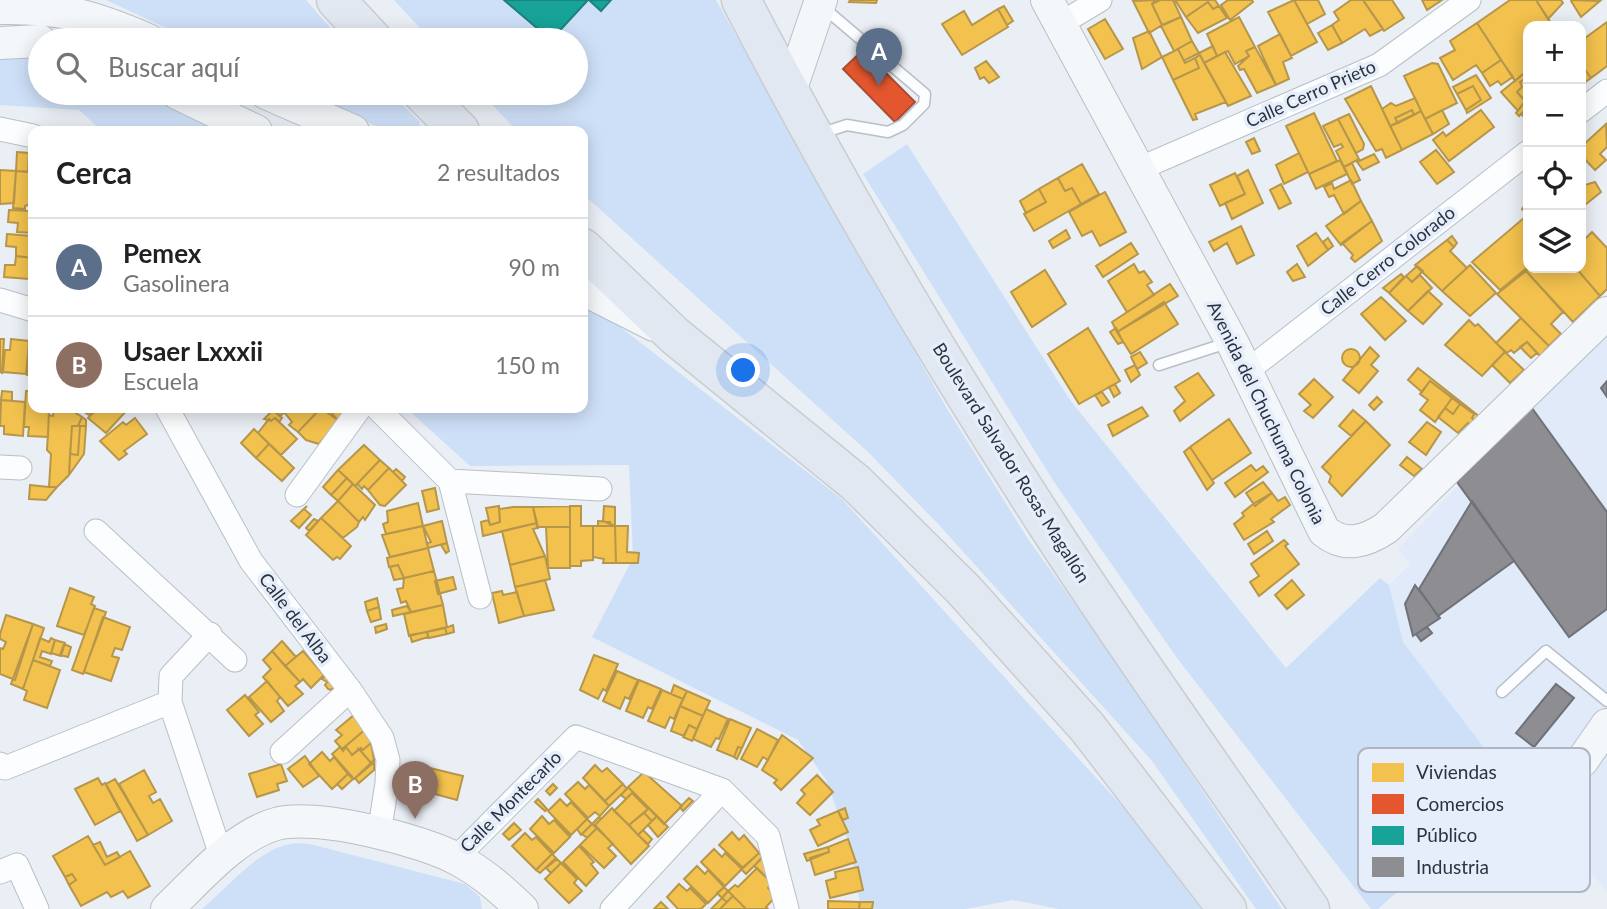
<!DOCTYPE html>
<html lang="es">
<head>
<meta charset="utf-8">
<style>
  :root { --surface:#fff; --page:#f2f2f2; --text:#202124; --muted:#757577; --line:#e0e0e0; --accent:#7c3aed }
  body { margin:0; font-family:Lato,sans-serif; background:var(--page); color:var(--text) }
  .controls { position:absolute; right:21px; top:21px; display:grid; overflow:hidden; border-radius:14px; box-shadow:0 4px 18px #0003 }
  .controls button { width:63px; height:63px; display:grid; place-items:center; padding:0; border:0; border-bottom:2px solid var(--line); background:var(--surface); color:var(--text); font:35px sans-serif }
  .you { position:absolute; left:744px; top:371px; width:24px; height:24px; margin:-18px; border:5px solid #fff; border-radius:50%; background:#1a73e8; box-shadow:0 0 0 10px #1a73e833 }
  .badge { display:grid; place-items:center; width:46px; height:46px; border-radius:50%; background:var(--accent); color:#fff; font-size:23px; font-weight:700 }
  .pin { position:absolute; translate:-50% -58px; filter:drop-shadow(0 2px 4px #0008) }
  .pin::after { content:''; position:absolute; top:37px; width:24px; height:21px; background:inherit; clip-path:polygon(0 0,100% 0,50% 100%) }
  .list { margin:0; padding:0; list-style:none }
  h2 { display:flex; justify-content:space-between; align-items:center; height:91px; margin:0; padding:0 28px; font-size:30px }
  h2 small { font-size:23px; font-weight:400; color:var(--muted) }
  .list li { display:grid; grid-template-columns:46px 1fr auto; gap:21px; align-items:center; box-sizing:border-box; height:98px; padding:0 28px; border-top:2px solid var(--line) }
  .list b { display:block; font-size:26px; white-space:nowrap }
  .list p { margin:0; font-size:23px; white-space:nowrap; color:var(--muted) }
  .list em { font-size:23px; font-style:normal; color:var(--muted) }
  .icon { flex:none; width:38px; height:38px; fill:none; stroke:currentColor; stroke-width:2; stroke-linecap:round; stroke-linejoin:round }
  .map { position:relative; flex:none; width:1607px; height:909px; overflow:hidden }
  .search { position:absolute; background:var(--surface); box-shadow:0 4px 18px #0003; left:28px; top:28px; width:560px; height:77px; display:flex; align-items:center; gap:18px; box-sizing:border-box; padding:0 24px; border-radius:38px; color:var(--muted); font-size:26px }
  .panel { position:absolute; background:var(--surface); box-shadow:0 4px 18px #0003; left:28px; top:126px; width:560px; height:287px; border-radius:14px }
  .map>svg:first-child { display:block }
  .built { fill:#e0eaf9 }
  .green { fill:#cee0f8 }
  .homes { fill:#f2c14e; stroke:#b6964a; stroke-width:2 }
  .shops { fill:#e4572e; stroke:#ac4c33; stroke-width:2 }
  .public { fill:#17a398; stroke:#1d817d; stroke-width:2 }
  .industry { fill:#8d8d92; stroke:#707279; stroke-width:2 }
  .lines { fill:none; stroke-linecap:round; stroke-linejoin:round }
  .lane-casing { stroke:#b9bfc7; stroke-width:13 }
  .street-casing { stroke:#b9bfc7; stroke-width:25 }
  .secondary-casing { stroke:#b9bfc7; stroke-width:34 }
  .highway-casing { stroke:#c9cdd1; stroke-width:41 }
  .lane { stroke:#fcfdfe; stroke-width:10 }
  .street { stroke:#fcfdfe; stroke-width:23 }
  .secondary { stroke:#f4f7fa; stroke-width:32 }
  .highway { stroke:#e2e8f1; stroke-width:38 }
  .labels { text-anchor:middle; stroke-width:7; stroke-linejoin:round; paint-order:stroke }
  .street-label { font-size:18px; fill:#2b333f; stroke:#e5eefa }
  .key { fill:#e5eefa; stroke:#adb6c2; stroke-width:2 }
  .key-label { font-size:19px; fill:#2b333f }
</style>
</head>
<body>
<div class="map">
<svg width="1607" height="909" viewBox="0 0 1607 909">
  <rect width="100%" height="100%" fill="#eaeff5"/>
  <path class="built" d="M1607,328V891L1515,788L1403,642L1389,585L1410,565L1398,549Z"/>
  <path class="green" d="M106,0H306L341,40H192Z
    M394,0H716L946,407L1028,539L1105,646L1282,909H1256L1152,761L939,525L868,452L583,194V131H517L481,93H576V40H431Z
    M40,52V93H150L231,131H102L79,110L0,105V59Z
    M305,93H390L420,122L418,131H387Z
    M907,144L1070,400L1286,668L1380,578L1389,585L1403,642L1515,788L1378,909H1371L1177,658L1054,482L863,174Z
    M583,298L842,499L1130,815L1201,909H1058L1013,900L966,909H861L850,846L826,780L798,740L592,637L633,558L629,465L470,466L406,408H583Z
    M296,843L310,844L465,884L480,897L482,909H202C229,886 259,847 296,843Z"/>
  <path class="homes" d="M850,0H877L876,3L849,2Z
    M1156,0L1152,4L1162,25L1149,33L1133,1Z
    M1160,0H1173L1181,17L1162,25L1152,4Z
    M1175,0H1215L1219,6L1213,9L1208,2L1186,17Z
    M1228,0H1252L1253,2L1230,20L1221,5Z
    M1294,0H1318L1325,14L1307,24Z
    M1294,0L1317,42L1291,56L1268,12Z
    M1351,0H1363L1383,29L1370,36L1365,29L1342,43L1332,25L1339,20L1334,12Z
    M1363,0H1392L1404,18L1384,31Z
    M1422,0H1442L1427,10Z
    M1510,0H1536L1553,26H1528V70L1515,81L1477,23Z
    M1536,0H1561L1563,3L1548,19Z
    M1571,1L1572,0L1600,1L1581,17Z
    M1208,2L1213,9L1219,6L1227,18L1198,33L1186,17Z
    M1004,6L1013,21L1007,25L998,9Z
    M998,9L1008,27L962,55L942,24L964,11L972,25Z
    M1181,17L1192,41L1174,51L1161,26Z
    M1239,17L1255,47L1246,51L1249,56L1235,64L1228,51L1217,56L1207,34Z
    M1105,19L1123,49L1105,59L1088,29Z
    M1607,22V66L1591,78L1581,64V41Z
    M1477,23L1501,60L1482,73L1476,65L1453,80L1440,58L1455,50L1450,41Z
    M1332,25L1342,43L1328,50L1318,33Z
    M1149,31L1162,57L1142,69L1133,38Z
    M1280,34L1292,58L1283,62L1289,79L1276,85L1258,46Z
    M1192,41L1199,53L1185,60V63L1178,49Z
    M1213,46L1217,56L1204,63L1199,53Z
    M1255,47L1276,85L1257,93L1244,69L1240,70L1238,66L1249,56L1246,51Z
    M1178,49L1185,63L1195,58L1199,68L1173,80L1162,57Z
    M1225,52L1251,96L1228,106L1204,63Z
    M1200,55L1226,102L1195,114L1197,119L1193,120L1173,80L1199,68L1195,58Z
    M1501,60L1513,77L1501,85L1498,81L1490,86L1482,73Z
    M986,61L999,77L989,83L984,77L980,79L975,68Z
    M1432,63L1438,64L1457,103L1425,119L1404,76Z
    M1581,64L1591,78L1581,85Z
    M1528,70V77L1520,82L1522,87L1517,92L1525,101L1518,111L1501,92Z
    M1476,75L1491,98L1467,113L1466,110L1481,100L1473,86L1457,94L1453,87Z
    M1528,77V107L1519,116L1516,113L1525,101L1517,92L1522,87L1520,82Z
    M1371,86L1402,150L1386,158L1382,149L1376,151L1345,99Z
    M1473,86L1481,100L1466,110L1457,94Z
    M1415,98L1421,111L1414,115L1412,110L1395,118L1398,123L1390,126L1382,109L1391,103L1396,106Z
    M1528,107V119L1527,120L1521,114Z
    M1412,110L1414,115L1398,123L1395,118Z
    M1442,110L1449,124L1433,134L1425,119Z
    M1481,110L1494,127L1449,161L1433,140L1443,132L1446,136Z
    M1421,111L1433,134L1402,150L1390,126Z
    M1314,113L1337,161L1309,174L1286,126Z
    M1349,114L1364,144L1363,149L1356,153L1338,119Z
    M1338,119L1359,159L1344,167L1336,151L1343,147L1341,144L1334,147L1323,126Z
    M1606,124L1607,147L1600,154L1606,160L1595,170L1581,155V147Z
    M1254,138L1260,151L1252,154L1246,142Z
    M1436,150L1454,172L1437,184L1420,162Z
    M17,152L29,153L28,172L16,171Z
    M1299,153L1308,172L1284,184L1276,165Z
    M1374,154L1379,162L1363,170L1357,162Z
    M1340,160L1347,174L1316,189L1309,174Z
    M1352,163L1360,180L1352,184L1344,167Z
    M1082,164L1099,194L1081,204L1072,188L1065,191L1058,178Z
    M0,170L16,171L14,203L0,204Z
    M1248,170L1263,203L1232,219L1225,203L1245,194L1237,176Z
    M16,171L33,172V203L25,206V209L13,208Z
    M1235,173L1245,194L1220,206L1210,185Z
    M1058,178L1065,191L1072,188L1081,204L1034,231L1024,214L1046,202L1039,189Z
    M1351,180L1361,201L1344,214L1334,195L1329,197L1324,187L1332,183L1334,189Z
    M1581,180L1585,185L1595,182L1601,192L1585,205L1581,201Z
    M1281,184L1291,203L1279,209L1270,190Z
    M1039,189L1046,202L1026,213L1020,201Z
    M1105,192L1126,232L1100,246L1092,231L1082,236L1069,212Z
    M1361,201L1372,221L1341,245L1326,226Z
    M1528,201V216L1522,209Z
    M9,210L33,211V233L17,232L18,223L8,222Z
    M1525,217L1528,220V267L1500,290L1472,262Z
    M1372,221L1382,241L1355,262L1351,258L1353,255L1342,243Z
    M1241,226L1254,255L1237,264L1227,243L1214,251L1209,242Z
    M1066,230L1070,238L1053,248L1049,241Z
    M1592,232L1607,248V289L1600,296L1576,268H1581V243Z
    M1316,233L1328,250L1308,266L1297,246Z
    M7,234L31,236L33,258L16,256V247L6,246Z
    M1452,236L1457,243L1454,247L1447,240Z
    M1328,238L1333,246L1328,250L1323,242Z
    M1447,240L1454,247L1450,251L1467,268L1442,291L1415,265Z
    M1131,243L1138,254L1103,277L1096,266Z
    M16,256L33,258L29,279L4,277L5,265H15Z
    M1134,264L1139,273L1144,271L1152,282L1147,285L1154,295L1127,312L1108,281Z
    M1297,264L1305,277L1293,281L1287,272Z
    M1470,265L1496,293L1470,316L1442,291Z
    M1417,266L1423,271L1412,282L1406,276Z
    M1530,268H1576L1600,296L1573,322L1526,271Z
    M1045,270L1066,304L1032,327L1011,292Z
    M1526,271L1563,312L1551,324L1561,334L1549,346L1497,294Z
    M1401,274L1404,277L1389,293L1383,288Z
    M1420,275L1432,288L1408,311L1389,293L1406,276L1412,282Z
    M1170,284L1178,296L1117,332L1112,322Z
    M1428,291L1442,304L1423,324L1408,311Z
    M1381,297L1406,321L1385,340L1361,314Z
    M1164,302L1178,324L1131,354L1117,332Z
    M1521,318L1549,346L1540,356L1527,342L1514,353L1511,350L1507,353L1496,343Z
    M1469,320L1475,326L1478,324L1505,352L1482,376L1445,345Z
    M1088,328L1120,381L1079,404L1048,354Z
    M1116,328L1123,342L1118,344L1110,332Z
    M0,339H4L2,373L0,372Z
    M11,339L29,341L26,374L3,372L5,350H10Z
    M1527,342L1537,353L1531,358L1520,347Z
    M1370,347L1379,356L1371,365L1378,371L1359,393L1343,380Z
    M1342 358a9 9 0 1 1 18 0a9 9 0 1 1-18 0Z
    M29,352H33V375H27Z
    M1140,352L1147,363L1137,369L1131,357Z
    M1505,352L1524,370L1510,383L1492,365Z
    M1135,365L1140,375L1131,382L1125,370Z
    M1418,368L1480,417L1475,421L1472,418L1474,414L1430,381L1422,392L1408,380Z
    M1198,373L1214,395L1180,421L1174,411L1185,401L1175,387Z
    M1314,379L1333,397L1313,418L1304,411L1311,405L1299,394Z
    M1430,381L1452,398L1435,422L1420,410L1428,400L1420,394Z
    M1115,384L1120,393L1114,397L1109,387Z
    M2,391L12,392V401L1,400Z
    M26,391H33V408H49L48,437L28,436L29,427H24Z
    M1102,392L1109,402L1102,406L1095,395Z
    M1377,397L1382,402L1374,410L1369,405Z
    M1452,398L1460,404L1453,414L1445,408Z
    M1,400L25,402L23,436L4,434V426H0Z
    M1460,404L1474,414L1472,418L1475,421L1471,426L1468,423L1458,433L1438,417L1445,408L1453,414Z
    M1142,407L1148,416L1113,436L1108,425Z
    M54,408H68L82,417L78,426H72L69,475L57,487H49L51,454L47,450L49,415L53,416Z
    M78,408H94L89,415Z
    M98,408H129L106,433L88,418Z
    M273,408H289L280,416Z
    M289,408H321L298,432L289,425L292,422L284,412Z
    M321,408L339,421L319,444L306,440L298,432Z
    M337,408H352L339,421L332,414Z
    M273,410L282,418L279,422L275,418L271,421L264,419Z
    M1353,410L1366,421L1351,436L1339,426Z
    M82,417L86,420V426H80L78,455L70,454L72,426H78Z
    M135,418L147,434L124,451L127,454L119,460L100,441L123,422L126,425Z
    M275,418L297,439L281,455L258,433L269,419L271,421Z
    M1229,419L1251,453L1212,480L1190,447Z
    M1366,421L1390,445L1342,496L1329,482L1331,476L1322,467Z
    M1427,422L1441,432L1426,455L1409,442Z
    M80,426H86L84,454L69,475L70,454L78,455Z
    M254,429L269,444L256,458L241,443Z
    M269,444L294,468L282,481L256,458Z
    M364,445L380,460L355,486L338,470Z
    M1190,447L1214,483L1207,490L1184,452Z
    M1407,457L1422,469L1414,476L1400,465Z
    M380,460L389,468L368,490L364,486L362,489L357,484Z
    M1251,465L1256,471L1263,466L1268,472L1235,497L1225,483Z
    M389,468L406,485L385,506L380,505L368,490Z
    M396,469L405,477L402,481L393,472Z
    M338,470L347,478L331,495L323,487Z
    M347,478L353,484L338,501L331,495Z
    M1263,482L1272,493L1255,506L1246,493Z
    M353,484L375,505L365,520L363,517L359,522L338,501Z
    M30,485L49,487H57L46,500L29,499Z
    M435,488L439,509L427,512L422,491Z
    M1272,493L1278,501L1285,497L1290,505L1271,519L1274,522L1244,540L1234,524L1244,516L1242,513L1253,504Z
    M338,501L359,522L357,527L343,538L321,518Z
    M418,503L423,526L386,534L383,524L388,522L387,511Z
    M307,506L304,509L311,515L299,528L291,521Z
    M499,506L500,522L490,525L486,508Z
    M570,506H581V526H593V560L581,561V566H570Z
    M570,506V527H537L533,507Z
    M604,506L615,507V526L603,521Z
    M513,507H533L537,523L483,536L481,522L488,520L490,525L500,522L499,509Z
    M321,518L351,546L340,559L337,557L333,560L306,535Z
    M314,519L318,521L309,531L306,528Z
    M442,521L447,543L428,548L427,543L431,542L423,526Z
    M598,521L610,522V526H598Z
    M537,523L538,528L533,529L545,556L510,565L502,531Z
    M423,526L428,548L390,557L382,535Z
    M593,526H615L616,563H603L604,559L593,557Z
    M615,526H628L627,552L639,553L638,563H616Z
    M546,527H570V568H548Z
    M1267,531L1273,541L1254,554L1248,544Z
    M1284,540L1288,544L1285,546L1299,564L1259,596L1250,582L1259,576L1251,564Z
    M447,543L449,551L446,553L441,545Z
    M428,548L434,571L404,578L398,565L389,567L387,558Z
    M545,556L550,579L515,587L510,565Z
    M398,565L404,578L394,580L390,567Z
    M434,571L443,605L411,612L406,601L401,603L397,589L403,588L404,578Z
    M453,577L456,589L438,594L435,581Z
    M545,580L554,610L524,616L515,587Z
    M1292,580L1304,595L1287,609L1275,595Z
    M70,588L94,597L91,604L95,606L84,635L57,626Z
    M502,591L503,595L517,592L524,616L499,623L492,593Z
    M377,598L379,607L367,611L365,602Z
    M443,605L447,627L409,636L404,614Z
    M407,606L411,612L393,616L392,610Z
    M379,607L381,619L371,622L367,611Z
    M94,608L106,612L83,674L72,670Z
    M6,615L33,624L15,680L0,674V648L3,649L6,642L0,639V634Z
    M103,617L130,627L122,650L115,648L112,656L119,658L111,681L84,672Z
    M33,624L44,628L23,689L11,684Z
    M386,624L387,629L376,633L375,627Z
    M453,625L454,632L447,634L445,628Z
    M445,628L447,634L429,638L427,632Z
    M427,632L428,637L412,642L410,635Z
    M40,638L49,642L51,638L55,640L51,654L42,651L40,657L52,661L50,666L33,660Z
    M55,640L65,643L61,656L51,653Z
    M282,641L296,657L285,666L272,651Z
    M64,644L71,647L68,657L60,655Z
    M272,651L300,682L295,686L303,694L288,706L263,677L271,669L263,660Z
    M303,651L324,675L311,688L303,679L300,682L285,666Z
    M594,655L618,664L606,691L603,689L598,699L580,690Z
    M33,660L60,670L47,708L24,700L27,691L23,689Z
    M617,671L638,680L629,699L625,697L620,709L603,701Z
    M326,675L335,686L331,690L328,689L325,685L327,682L322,679Z
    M639,680L661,689L652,709L648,707L643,718L626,711Z
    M267,681L280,697L277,701L284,711L271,722L249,697Z
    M674,685L687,691L683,699L671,694Z
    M662,690L683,699L674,719L670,717L665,728L648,721Z
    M687,691L710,701L703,716L680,706Z
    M245,695L259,712L255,715L263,724L249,736L227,710Z
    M680,706L703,716L697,729L689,725L684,736L671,731Z
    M706,709L728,719L719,739L716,738L711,747L693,739Z
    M354,715L366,729L342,749L335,741L342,735L336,730Z
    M730,719L751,728L742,748L738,747L734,757L717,750Z
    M689,725L697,729L692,741L683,737Z
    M366,729L371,743L363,750L361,748L352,755L346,747L342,749Z
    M757,729L778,740L768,760L763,757L757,767L741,759Z
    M782,735L813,758L781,790L774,783L777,780L762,770Z
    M371,743L374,760L371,763L359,749L363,750Z
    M340,747L343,751L346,747L352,755L359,749L372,764L354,779L332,754Z
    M738,747L742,748L737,759L734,757Z
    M322,752L330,761L334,757L348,774L332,789L309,764Z
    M305,756L319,776L303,787L288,769Z
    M374,760V770L359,783L355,778Z
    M281,764L287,781L277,784L279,790L257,797L249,774Z
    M595,765L602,772L607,768L623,784L605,801L583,778Z
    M430,768L463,776L457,800L435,794L436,789L425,786Z
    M144,770L156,792L149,796L153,803L160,799L172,821L148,835L119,784Z
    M644,772L682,806L664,824L628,787Z
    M348,774L353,779L342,789L337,784Z
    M817,775L833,792L810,815L797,803L805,794L801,790Z
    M98,778L102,785L105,783L120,811L95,825L75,789Z
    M115,779L148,835L137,841L106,784Z
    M578,782L585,789L589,785L609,806L600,816L595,812L588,818L565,794Z
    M553,784L557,788L550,795L546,791Z
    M623,784L627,789L609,806L605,801Z
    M628,787L657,816L652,821L644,813L648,809L632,793L626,799L621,795Z
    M632,793L648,809L629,825L614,811Z
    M689,798L693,801L683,811L680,807Z
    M538,799L547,809L545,811L535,802Z
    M560,799L567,806L571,802L587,819L571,835L548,811Z
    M612,808L649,846L631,864L595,825Z
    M845,808L848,818L843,820L838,811Z
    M838,811L848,832L818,846L810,830L820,825L817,820Z
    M644,813L652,821L638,835L629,825Z
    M542,816L549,824L554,820L570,837L554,853L530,829Z
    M657,816L668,827L658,837L648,825Z
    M599,817L601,819L595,825L605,836L592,824Z
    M587,819L592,824L581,835L577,829Z
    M514,823L521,830L509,840L503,834Z
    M592,824L597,828L587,838L582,834Z
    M597,828L613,844L608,848L616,856L604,868L580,845Z
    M643,830L652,839L648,844L638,835Z
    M732,832L739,840L744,835L759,853L743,868L719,845Z
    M525,833L532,840L536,837L552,854L536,870L512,846Z
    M88,836L105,865L130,851L150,886L128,898L123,891L111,897L107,892L81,906L69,885L76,880L72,874L65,877L53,856Z
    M848,839L856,862L815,875L810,858L829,852L828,847Z
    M100,842L107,857L117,852L120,857L105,865L93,845Z
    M579,846L594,862L591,864L598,873L586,886L563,862Z
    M828,847L829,852L807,861L804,854Z
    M714,849L722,857L725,853L742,869L725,886L701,862Z
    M759,853L763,857L746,874L741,869Z
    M766,853L768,879L754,866Z
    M552,854L556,858L540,873L536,870Z
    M557,859L561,863L551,873L546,868Z
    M561,863L577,879L574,883L582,891L569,903L545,879Z
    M697,866L705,874L708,870L724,887L708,903L684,879Z
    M858,867L863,890L830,898L826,881L836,878L835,872Z
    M757,868L772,883L768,888L776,896L766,907L768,909H746L728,891L735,885L738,887Z
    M72,874L76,880L69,885L65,877Z
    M679,884L687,891L690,888L706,904L701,909H678L667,897Z
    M724,887L728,891L722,898L717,893Z
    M728,891L733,896L727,902L722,898Z
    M733,896L746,909H720Z
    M722,898L727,902L720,909H711Z
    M828,901L860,902L859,909H828Z
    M661,902L668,909H654Z
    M860,902H873L872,909H859Z"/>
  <path class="shops" d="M863,50L915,102L895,122L843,69Z"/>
  <path class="public" d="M504,0H588L551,40Z
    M589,0H611L601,11Z"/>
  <path class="industry" d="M1607,381V397L1601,388Z
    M1532,408L1607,512V609L1569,637L1457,482Z
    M1472,501L1514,561L1438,616L1419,589Z
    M1415,585L1440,618L1413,636L1405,604Z
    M1427,627L1432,633L1421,641L1416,634Z
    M1556,684L1574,698L1534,747L1516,733Z"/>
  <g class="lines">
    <g class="lane-casing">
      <path id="lane" d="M819,134L847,125L888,132L903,125L924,104L925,94L824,8
        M1159,365L1230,342
        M1502,692L1546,651L1607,701"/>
    </g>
    <g class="street-casing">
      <path id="street" d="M1060,24L1100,0
        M1581,111L1607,91
        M0,129L33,136
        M1141,168L1379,65L1469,0
        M0,300L33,310
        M1247,371L1528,152
        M167,408L251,561L350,690L382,738L388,760L387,783L379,834
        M377,408L450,481
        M0,467L20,468
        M450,481L600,489
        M450,481L480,597
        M297,495L360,408
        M96,531L235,660
        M210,634L171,676L170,702L222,858
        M282,752L350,690
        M0,764L5,768L170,702
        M456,858L576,737L722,790L768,836L787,909
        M0,872L17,865L37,909
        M612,909L722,790"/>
    </g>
    <g class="secondary-casing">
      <path id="secondary" d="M1047,0L1232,342L1324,531C1345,548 1365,542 1386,528L1607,313
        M0,8C61,7 93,16 148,40
        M0,43L40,41
        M177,93L256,131
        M266,93L353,131
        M789,94L821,0
        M583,289L654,325
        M1582,761L1607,725
        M167,909C198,880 234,836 276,824C316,813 423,840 459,860C483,873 502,890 522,909"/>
    </g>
    <g class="highway-casing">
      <path id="highway" d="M336,0L373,40
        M741,0C834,180 938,356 1048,526C1132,656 1223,781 1310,909
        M422,93L460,131
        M583,248L675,336L856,483L963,589L1087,727L1227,909"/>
    </g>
    <use href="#lane" class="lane"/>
    <use href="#street" class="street"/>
    <use href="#secondary" class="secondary"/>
    <use href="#highway" class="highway"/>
  </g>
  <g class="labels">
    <g class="street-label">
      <text transform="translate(1311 94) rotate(-24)" y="6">Calle Cerro Prieto</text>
      <text transform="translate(1388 261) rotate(-38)" y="6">Calle Cerro Colorado</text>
      <text transform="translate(1266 413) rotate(64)" y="6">Avenida del Chuchuma Colonia</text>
      <text transform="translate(1011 463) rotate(58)" y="6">Boulevard Salvador Rosas Magallón</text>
      <text transform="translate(295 618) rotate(53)" y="6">Calle del Alba</text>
      <text transform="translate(511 802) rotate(-45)" y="6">Calle Montecarlo</text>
    </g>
  </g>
  <rect x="1358" y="748" width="232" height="144" rx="10" class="key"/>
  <rect x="1372" y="763" width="32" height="19" fill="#f2c14e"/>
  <rect x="1372" y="794" width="32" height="20" fill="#e4572e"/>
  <rect x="1372" y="826" width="32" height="19" fill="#17a398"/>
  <rect x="1372" y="857" width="32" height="20" fill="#8d8d92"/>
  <g class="key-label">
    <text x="1416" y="779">Viviendas</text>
    <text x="1416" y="811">Comercios</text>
    <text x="1416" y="842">Público</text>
    <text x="1416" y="874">Industria</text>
  </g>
</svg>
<div class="controls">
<button>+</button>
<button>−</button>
<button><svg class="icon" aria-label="locate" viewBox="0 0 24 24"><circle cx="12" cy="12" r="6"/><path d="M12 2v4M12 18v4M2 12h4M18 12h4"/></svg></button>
<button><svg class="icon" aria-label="layers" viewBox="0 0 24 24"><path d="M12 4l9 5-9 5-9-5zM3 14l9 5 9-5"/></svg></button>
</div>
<div class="you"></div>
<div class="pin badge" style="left:879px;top:86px;background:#5c6f8a">A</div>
<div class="pin badge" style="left:415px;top:819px;background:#8d6e63">B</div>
<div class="search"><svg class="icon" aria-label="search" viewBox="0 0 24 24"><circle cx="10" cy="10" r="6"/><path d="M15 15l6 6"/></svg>Buscar aquí</div>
<section class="panel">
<h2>Cerca<small>2 resultados</small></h2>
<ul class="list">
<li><span class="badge" style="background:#5c6f8a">A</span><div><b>Pemex</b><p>Gasolinera</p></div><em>90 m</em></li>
<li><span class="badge" style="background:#8d6e63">B</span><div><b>Usaer Lxxxii</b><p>Escuela</p></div><em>150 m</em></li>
</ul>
</section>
</div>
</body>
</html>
